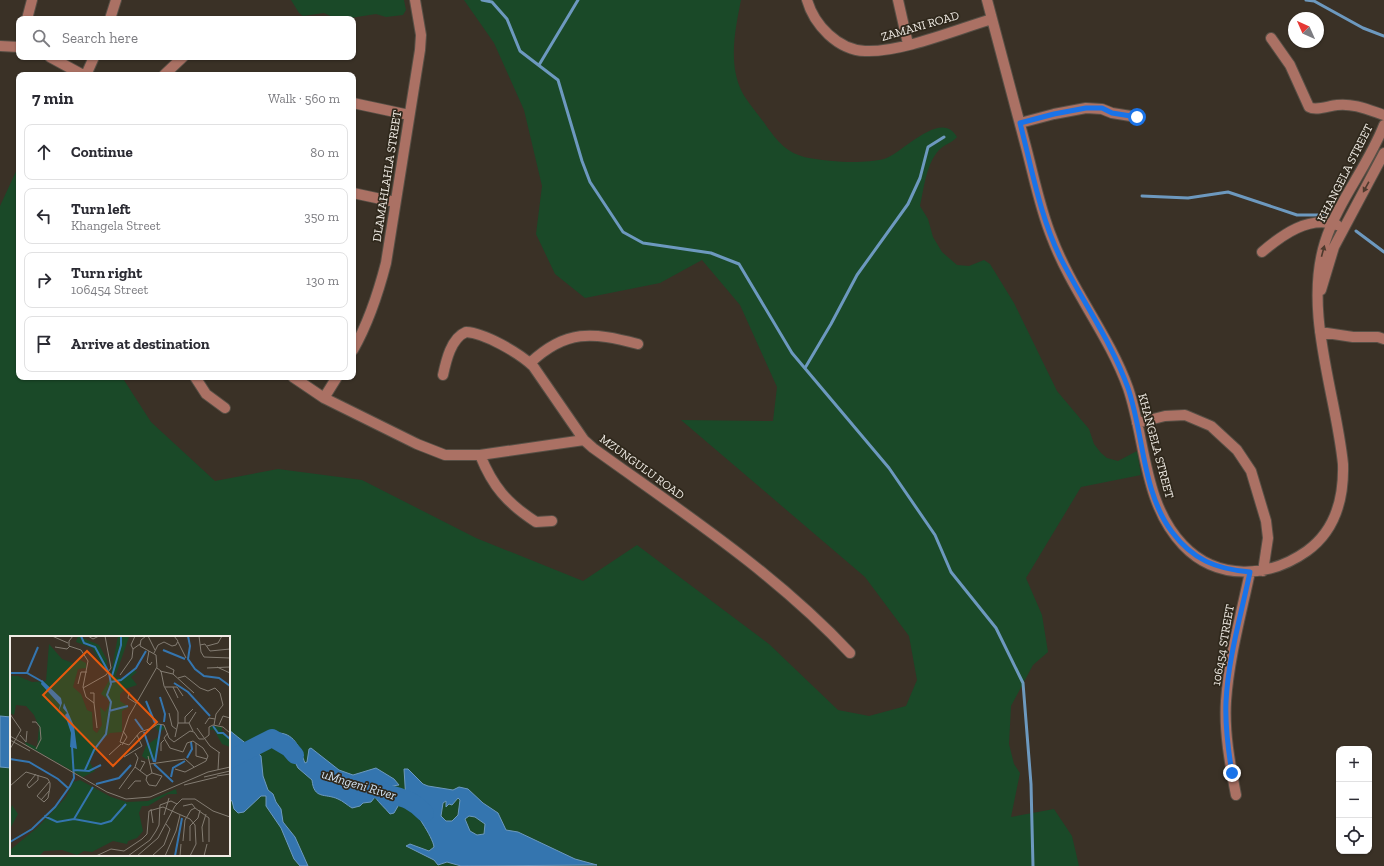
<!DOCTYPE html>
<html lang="en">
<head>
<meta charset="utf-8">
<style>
  :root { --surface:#fff; --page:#f2f2f3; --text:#2b2b33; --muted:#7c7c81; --line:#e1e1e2 }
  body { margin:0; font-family:"Zilla Slab",serif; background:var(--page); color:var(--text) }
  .controls { position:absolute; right:12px; bottom:12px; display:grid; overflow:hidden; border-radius:8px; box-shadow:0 1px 3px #0004 }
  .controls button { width:36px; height:36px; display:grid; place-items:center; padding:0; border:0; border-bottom:1px solid var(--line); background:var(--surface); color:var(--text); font:20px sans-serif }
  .compass { position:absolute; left:1288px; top:12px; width:36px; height:36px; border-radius:50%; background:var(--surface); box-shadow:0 1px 3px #0004; rotate:315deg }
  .stop { position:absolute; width:12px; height:12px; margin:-9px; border:3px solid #1a73e8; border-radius:50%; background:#fff }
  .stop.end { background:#1a73e8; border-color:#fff; box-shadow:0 1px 4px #0008 }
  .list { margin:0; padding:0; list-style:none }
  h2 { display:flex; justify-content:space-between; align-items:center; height:52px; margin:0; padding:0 16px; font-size:17px }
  h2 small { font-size:13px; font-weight:400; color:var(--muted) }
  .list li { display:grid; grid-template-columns:26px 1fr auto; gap:12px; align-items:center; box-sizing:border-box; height:56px; margin:0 8px 8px; padding:0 8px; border:1px solid var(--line); border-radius:8px }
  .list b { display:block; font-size:15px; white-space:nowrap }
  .list p { margin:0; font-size:13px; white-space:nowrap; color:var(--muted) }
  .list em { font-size:13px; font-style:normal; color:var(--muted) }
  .icon { flex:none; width:22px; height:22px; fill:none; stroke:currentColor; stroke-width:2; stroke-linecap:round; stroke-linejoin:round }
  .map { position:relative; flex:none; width:1384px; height:866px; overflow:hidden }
  .search { position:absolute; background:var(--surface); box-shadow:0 1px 3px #0004; left:16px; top:16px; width:340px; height:44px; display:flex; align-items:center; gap:10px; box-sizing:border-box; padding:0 14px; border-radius:8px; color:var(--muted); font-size:15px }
  .panel { position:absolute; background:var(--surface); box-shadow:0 1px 3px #0004; left:16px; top:72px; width:340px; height:308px; border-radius:8px }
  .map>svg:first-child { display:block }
  .green { fill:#1a4928; fill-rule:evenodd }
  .water { fill:#3475af; stroke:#6d99bf; fill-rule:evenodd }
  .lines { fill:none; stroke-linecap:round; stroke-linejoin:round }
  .stream { stroke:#6d99bf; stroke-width:3 }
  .river { stroke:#3475af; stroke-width:18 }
  .minor-casing { stroke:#574f45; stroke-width:12 }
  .minor { stroke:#ab7164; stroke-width:10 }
  .oneway { fill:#4e3a2e }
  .route { stroke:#1a73e8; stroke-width:5 }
  .labels { text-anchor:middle; stroke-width:3.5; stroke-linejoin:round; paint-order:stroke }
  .street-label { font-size:12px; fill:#f1ece5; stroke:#2f281c }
  .water-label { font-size:13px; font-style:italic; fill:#d2e3f3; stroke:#2f281c }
  .inset-river { fill:none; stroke:#3475af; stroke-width:2 }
  .inset-road { fill:none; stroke:#837c72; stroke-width:1 }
  .view { fill:#e8590c; fill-opacity:0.15; stroke:#e8590c; stroke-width:2 }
  .inset-edge { fill:none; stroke:#f1ece5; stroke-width:2 }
</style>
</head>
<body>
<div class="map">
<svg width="1384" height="866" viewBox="0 0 1384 866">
  <rect width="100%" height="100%" fill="#3a3126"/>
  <path class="green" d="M291,0H404L406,10L403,15L386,17L376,14L344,19H337L324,13L303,16L299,13Z
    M464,0H741C735,30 728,64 742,92C748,103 758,114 765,124C777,141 787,154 809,158C830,162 864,164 884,159C902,154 941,108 957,137C952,143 945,144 939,150C926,164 924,188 920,206L928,219L933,237L942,252L957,265L969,266L984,260L990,264L1014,303L1057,391L1089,429L1094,444L1101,453L1107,458L1118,461L1137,451L1141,475L1081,487L1026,578L1042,615L1048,652L1033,665L1011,706L1009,744L1014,764L1020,773L1011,817L1054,809L1072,836L1079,866H0V206L19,165V377H122L151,422L215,481L278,469L362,480L476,538L583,581L637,545L769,644L838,710L869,716L906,706L917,680L909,636L865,577L681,420L773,421L777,387L740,305L702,260L660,283L585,298L555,274L536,234L542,186L524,110L494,43ZM11,637H229V855H11Z"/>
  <path class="water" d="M0,716L11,717V768L0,767Z
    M229,730C240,739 251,747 261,756L263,776L268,790L273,794L276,802L281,809L283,822L295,837L308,866H300L294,859L281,828L266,806V796H261L244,812L238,813L234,809L232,801L229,799Z
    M279,733C296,734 300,750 305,763L307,762L309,749L311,748L339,770L353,775L376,768L394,779L399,785L392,786L401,801L394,813L390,814C385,808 379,803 375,797L371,802L363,803L360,806L352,808C347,805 343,801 338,799C325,793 314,800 312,780L298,768L289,750L280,746L275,741L276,736Z
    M404,769H408L423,784L428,786L453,790L459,787L468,789L483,803L498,813L506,830L518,832L575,859L597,865L461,866L447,862L438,865L434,860L406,846L410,844L429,851L434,847C433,837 413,808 406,801ZM458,798L460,800L458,815L452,821H446L441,816L443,803L446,801V807L449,804L452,805ZM469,816L475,817L485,824L484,834L477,835L470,831L465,819Z"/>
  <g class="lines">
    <path class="stream" d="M482,0L492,2L507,19L520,51L558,80L582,161L590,182L623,232L643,243L711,253L739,264L792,353L889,468L935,535L951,572L996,628L1023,683L1031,784L1033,866
      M1306,0L1314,1L1363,28L1384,36
      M539,65L578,0
      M1142,196L1188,198L1228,192L1297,215H1327
      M1356,231L1384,252
      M805,368L831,324L857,275L908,204L920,178L928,147L944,137"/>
    <path class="river" d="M229,760L272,738L289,748L295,755
      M376,789C397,798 408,795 425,813"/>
    <g class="minor-casing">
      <path id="minor" d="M807,0C814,25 838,50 865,51C900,53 958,29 992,19
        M898,0L908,44
        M987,0C1000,49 1013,98 1026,147C1034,177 1040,209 1052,238C1072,291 1109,335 1128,388C1146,441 1143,503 1183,545C1217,581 1269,578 1307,551C1336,530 1344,498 1343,464C1336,393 1303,312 1325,242C1338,201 1368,166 1384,125
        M27,19L32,0
        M110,19L116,0
        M1271,38L1290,65L1309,107C1316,111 1328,106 1337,105C1353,103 1369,110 1384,115
        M0,46L19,47
        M50,57L83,75
        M86,75L94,57
        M164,75L183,57
        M353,103L409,115
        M1020,123L1054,114L1086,108L1102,109L1112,113L1137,117
        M353,193L395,202
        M1262,252C1282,235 1309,215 1337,225
        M1321,290L1334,247L1384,153
        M1320,332L1353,337H1378L1384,339
        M353,350C369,322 378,294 386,263L420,50L421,35L415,0
        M530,363C566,329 592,332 638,344
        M443,375C446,361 451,338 466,332C485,333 519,353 533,366L584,440
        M195,377L206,394L225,408
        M293,377L324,398L417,444L445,455H480L584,440L593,448C682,512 774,572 850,653
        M324,398L337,377
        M1137,423L1165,416L1185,415L1211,426L1237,450L1251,471L1266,521L1268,538L1263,571
        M480,455C493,487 507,503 536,522L552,521
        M1236,795C1230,764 1224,732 1226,701C1229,658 1241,615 1250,572"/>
    </g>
    <use href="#minor" class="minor"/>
  </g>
  <defs><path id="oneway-solid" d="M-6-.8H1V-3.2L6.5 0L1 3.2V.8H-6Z"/></defs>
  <g class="oneway">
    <use href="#oneway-solid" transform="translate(1366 187) rotate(119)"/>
    <use href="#oneway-solid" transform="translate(1323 251) rotate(-75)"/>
  </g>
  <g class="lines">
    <path class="route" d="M1137,117L1112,113L1102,108H1086L1054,114L1020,123C1032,169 1040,217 1061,259C1083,302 1112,343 1128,388C1144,435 1142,492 1172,532C1193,560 1216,569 1250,572C1241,615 1228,659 1226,702C1225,726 1228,749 1232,773"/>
  </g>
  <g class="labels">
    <g class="street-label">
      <text transform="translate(920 26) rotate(-16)" y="4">ZAMANI ROAD</text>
      <text transform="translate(1345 173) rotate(-63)" y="4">KHANGELA STREET</text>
      <text transform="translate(387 176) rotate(-81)" y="4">DLAMAHLAHLA STREET</text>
      <text transform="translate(1156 446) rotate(75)" y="4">KHANGELA STREET</text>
      <text transform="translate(642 467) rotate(36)" y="4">MZUNGULU ROAD</text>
      <text transform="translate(1223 645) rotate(-80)" y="4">106454 STREET</text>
    </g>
    <g class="water-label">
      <text transform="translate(359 784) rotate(17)" y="5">uMngeni River</text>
    </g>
  </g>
  <g transform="translate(10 636)">
    <rect width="220" height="220" fill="#3a3126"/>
    <path d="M68,0L89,9L97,24V37L82,12L66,6ZM108,0L119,1L105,41L113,42L123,33L127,36L121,41L127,49L115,53L110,58V65L119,71L112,75V96L100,97L87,108L89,112L83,118L80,127L85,135L73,141L16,109L15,106L27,111L29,91L24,79L16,70L6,69L4,79L0,77V40H8L22,46L36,45L39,8L52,23L63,27L70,24L76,27V32L68,33L63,51L71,58L77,74L82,76L83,94L87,97L92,89L90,71L95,76L99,69V64L91,58L100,43ZM149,88L156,92L151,95L145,123H136L132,120L136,110L148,101L149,96L145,91ZM204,90L212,91V95L220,102V111L212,108L204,94H200V91ZM70,144L101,161L117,166L138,165L166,153L167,158H158L138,170H132L129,177L133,195L127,202L118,205L117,208L103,205L82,216L74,215L67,219L52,214L34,215L29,220H0V214L28,191L56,161L63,146ZM2,169L8,178L0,193V176Z" fill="#1a4928"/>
    <path d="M32,44L51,62L52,67L48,77L50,69L31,48ZM54,67L64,90L67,113L60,111L61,97L55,79L57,77L53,72Z" fill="#3475af"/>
    <path class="inset-river" d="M71,0L74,7L85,11L98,35M178,0L180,10L178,23L185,33L194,40L209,42L220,50M153,14L175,23M0,37H17L33,46M17,37L28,11M102,40L111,9V0M101,46L111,44L126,32L136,15M164,47L178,56L200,80M150,61L155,78L154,86M136,65L145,87M99,75L118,70M125,83L133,94M203,90L208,97H213L220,103M134,96L144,126M177,122L182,113L181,106M0,123L19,126L48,143L58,152M145,126L151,89M144,128L163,146M64,134L79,135L91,129M75,134L84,114L96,98L101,66L97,59L101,48L99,37M161,141L163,132L175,125M86,148L109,142L121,129M34,180L47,186L64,183L91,188L101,185L116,168M64,183L83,151M0,206L22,193L45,171L60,150L64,142L62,110M165,220L172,182"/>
    <path class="inset-road" d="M42,0L58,7M63,0L59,5V10L71,14L78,25L73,51L76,61L84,67L87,92M78,0L83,3L89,0M136,0L131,4L130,10L146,19L147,31L119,80L110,106L119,109L130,96L142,92M138,0L145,14M189,0L191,16L194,21L220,22M168,6L176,22M190,9L195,8L200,15L220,13M197,10L208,7L212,0M45,11L57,13L60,10M123,13L121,9L125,0M139,15L137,26L140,29L142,26M144,17L148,9L154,6L162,10L166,9L168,5L164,0M156,30L164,34L163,38M207,31L220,37M147,32L151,35L154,50L168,76V87H179L183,95M197,32L220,31M150,35L163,38L184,57M110,39L122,22L123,13L130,8M168,42L175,40L190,52L198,55L205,52L210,57L213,69L206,78L204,89M68,48L71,36H77M155,51H167L173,60M163,51L168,62M73,52L96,39L101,32L95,0M119,56L118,62L126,67M80,57H84V67M159,77L162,90L166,93M0,78L11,94L0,113M22,86H26L30,91L31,103L26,113M175,87V81L183,73M179,87L186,76M195,88L199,82L205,83M209,89L213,80L220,82M142,92L148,88L154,89L159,102L164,106L180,95L184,96L189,103H194M187,92L200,110L210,117M158,97L154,102L160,112L173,116L177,107L183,105L193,112L198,120L196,125L175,136L165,133M10,99L16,106L17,95M0,100L97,156L116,163L140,161L198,136L220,131M165,101L168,87M194,103L199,99V91L203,89L213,91L220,97M0,104L20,115M186,107V120L197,123M112,109L117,101L113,95M151,115V107L154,104M99,119L111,108M138,120L142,137M114,121L132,110L127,99M140,128L175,123L184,131M125,131L137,140M208,134L209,116M130,135L135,126L131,125M142,137L152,140L146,150L139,149L136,144L137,140ZM26,138L17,149L19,152L28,144V139M207,140L220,138M194,141L220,135M174,149L207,141M0,150L16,136L36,142L38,143L40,147V151L38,162L34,166L27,160L39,146M109,153L125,131L128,122L125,117M118,153L125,145H131M31,164L39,155M173,170L182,168L185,172M141,173L143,187M154,179L159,162M173,205L175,184L181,174L185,172L199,182V206M180,205V190L188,182L190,174M193,206L192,191L196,178M34,220H55M86,220L101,213L114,215L132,203L137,198L139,175L153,171L180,183L185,189L186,208L180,220M118,220L140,204L146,195L149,189L150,169L161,165L167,168M127,220L148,202L165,170L172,163H185L203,175L220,181M142,220L154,209L160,193L156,188M155,220L166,195L170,179M170,220L171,208M194,220L197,208"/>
    <path class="view" d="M77,15L147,86L103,130L33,59Z"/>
    <rect width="220" height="220" class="inset-edge"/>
  </g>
</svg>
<div class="controls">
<button>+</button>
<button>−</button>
<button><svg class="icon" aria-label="locate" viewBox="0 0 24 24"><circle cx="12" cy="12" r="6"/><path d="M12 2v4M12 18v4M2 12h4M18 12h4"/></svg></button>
</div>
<svg class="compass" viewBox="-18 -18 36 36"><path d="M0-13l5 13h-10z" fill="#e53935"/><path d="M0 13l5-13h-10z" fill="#7c7c81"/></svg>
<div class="stop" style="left:1137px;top:117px"></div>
<div class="stop end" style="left:1232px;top:773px"></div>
<div class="search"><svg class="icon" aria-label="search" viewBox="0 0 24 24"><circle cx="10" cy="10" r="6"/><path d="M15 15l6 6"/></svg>Search here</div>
<section class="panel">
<h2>7 min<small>Walk · 560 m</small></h2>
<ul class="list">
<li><svg class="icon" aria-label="ahead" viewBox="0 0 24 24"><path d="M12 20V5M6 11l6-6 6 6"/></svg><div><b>Continue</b></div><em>80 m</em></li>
<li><svg class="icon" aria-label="left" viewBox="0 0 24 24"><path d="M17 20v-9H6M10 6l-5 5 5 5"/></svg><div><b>Turn left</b><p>Khangela Street</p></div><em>350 m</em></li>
<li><svg class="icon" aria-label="right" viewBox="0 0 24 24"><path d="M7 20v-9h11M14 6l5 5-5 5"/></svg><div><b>Turn right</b><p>106454 Street</p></div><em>130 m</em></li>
<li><svg class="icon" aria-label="arrive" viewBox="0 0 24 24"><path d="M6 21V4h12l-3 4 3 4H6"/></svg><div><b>Arrive at destination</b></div></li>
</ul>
</section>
</div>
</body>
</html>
